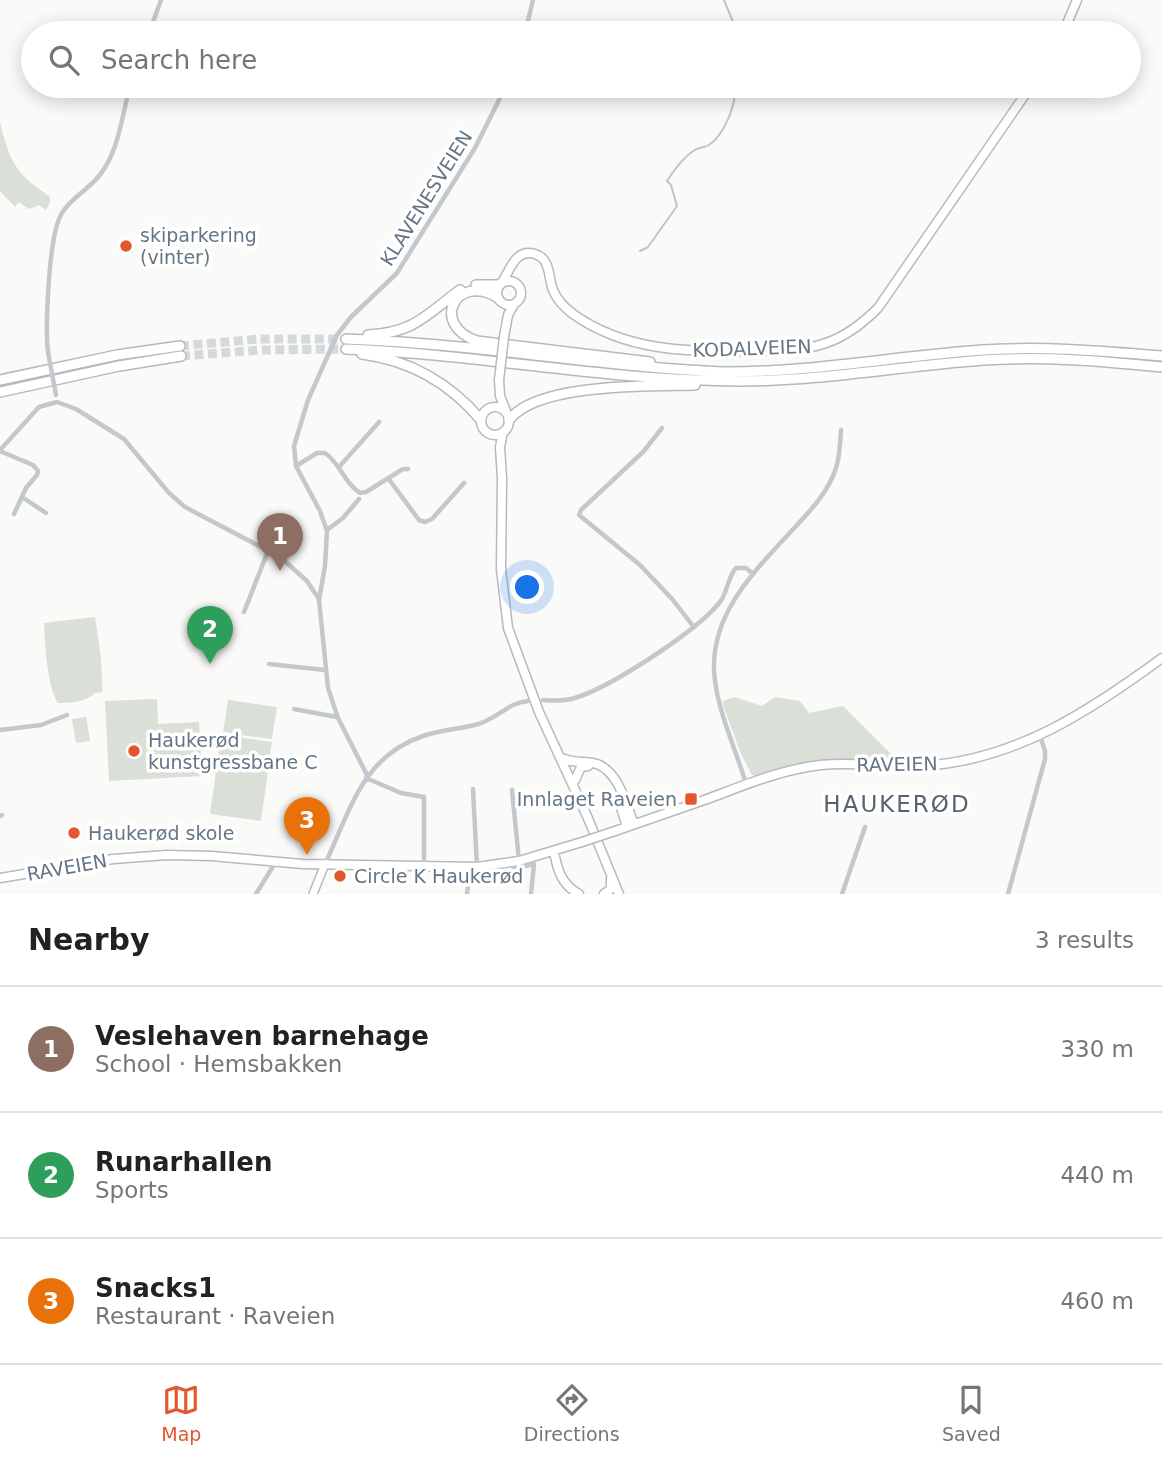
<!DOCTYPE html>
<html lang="en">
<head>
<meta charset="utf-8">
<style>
  :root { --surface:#fff; --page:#f2f2f2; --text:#222; --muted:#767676; --line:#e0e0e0; --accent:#e4572e }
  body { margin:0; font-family:"DejaVu Sans",sans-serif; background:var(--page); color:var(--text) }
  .you { position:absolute; left:528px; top:588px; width:24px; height:24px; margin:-18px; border:5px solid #fff; border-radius:50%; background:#1a73e8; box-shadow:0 0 0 10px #1a73e833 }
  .badge { display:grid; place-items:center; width:46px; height:46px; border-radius:50%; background:var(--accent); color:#fff; font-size:23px; font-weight:700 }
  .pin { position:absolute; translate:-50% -58px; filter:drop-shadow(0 2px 4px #0008) }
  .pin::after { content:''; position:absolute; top:37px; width:24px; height:21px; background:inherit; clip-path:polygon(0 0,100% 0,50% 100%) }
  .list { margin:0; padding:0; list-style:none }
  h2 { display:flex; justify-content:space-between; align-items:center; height:91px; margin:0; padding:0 28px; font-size:30px }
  h2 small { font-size:23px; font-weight:400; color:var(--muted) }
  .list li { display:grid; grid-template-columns:46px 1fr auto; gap:21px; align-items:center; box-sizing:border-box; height:126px; padding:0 28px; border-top:2px solid var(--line) }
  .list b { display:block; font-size:26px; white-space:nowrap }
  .list p { margin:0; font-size:23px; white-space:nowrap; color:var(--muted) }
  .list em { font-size:23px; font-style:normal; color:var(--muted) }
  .icon { flex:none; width:38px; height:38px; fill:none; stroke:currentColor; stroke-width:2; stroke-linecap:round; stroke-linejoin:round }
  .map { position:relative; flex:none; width:1162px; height:894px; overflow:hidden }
  .search { position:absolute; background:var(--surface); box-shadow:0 4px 18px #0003; left:21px; right:21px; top:21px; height:77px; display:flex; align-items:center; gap:18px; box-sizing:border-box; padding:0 24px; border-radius:38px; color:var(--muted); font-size:26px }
  .sheet { height:469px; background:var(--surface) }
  nav { display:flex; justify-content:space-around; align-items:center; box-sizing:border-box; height:98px; border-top:2px solid var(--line); background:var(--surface); font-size:19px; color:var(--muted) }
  nav a { display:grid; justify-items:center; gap:4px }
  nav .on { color:var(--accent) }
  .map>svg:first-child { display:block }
  .green { fill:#dadfd7 }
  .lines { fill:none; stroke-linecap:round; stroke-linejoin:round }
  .stream { stroke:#bbc7cb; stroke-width:2 }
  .highway-tunnel { stroke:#d5d9db; stroke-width:9; stroke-dasharray:9 4.5; stroke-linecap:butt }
  .secondary-casing { stroke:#b3babf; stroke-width:10 }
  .primary-casing { stroke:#b5babe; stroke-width:11 }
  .highway-casing { stroke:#b4b9bd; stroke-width:12 }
  .street { stroke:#c3c8cc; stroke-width:4.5 }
  .secondary { stroke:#fff; stroke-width:7 }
  .primary { stroke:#fff; stroke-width:8 }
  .highway { stroke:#fff; stroke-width:9 }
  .primary-bridge-casing { stroke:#b5babe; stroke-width:11; stroke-linecap:butt }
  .street-bridge { stroke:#c3c8cc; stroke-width:4.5 }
  .primary-bridge { stroke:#fff; stroke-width:8 }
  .poi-dot { fill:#e4572e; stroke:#fff; stroke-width:2.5 }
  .labels { text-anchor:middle; stroke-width:7; stroke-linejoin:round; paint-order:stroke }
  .street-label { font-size:19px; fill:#657683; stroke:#fff }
  .poi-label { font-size:19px; fill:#657683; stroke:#fff; text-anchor:start }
  .quarter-label { font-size:23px; letter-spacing:2px; fill:#57646e; stroke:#fff }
</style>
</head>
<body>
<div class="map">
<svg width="1162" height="894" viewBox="0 0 1162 894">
  <rect width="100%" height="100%" fill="#fafaf8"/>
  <path class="green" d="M0,122C6,147 11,166 31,183C37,188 44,192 50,197V203L46,210L39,205L29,209L19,202L15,207L0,191Z
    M95,617C99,643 103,666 102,692L95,693C87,702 70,703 58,703C47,687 45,644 44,623Z
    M734,697L762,706L775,697L800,701L809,713L843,706L898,761L893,763L837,759L818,761L756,776L752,775L741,754L723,705V701Z
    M157,699L158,724L199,722L202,776L109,781L105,701Z
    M228,700L277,707L272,739L223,733Z
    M86,717L90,741L76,743L72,719Z
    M221,735L272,742L261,821L210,814Z"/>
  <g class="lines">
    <path class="stream" d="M724,0L733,22L742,30L741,33
      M640,251L648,247L677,206L671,185L667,181C674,170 683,158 693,151C698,147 704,148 709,145C723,136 739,102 733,86"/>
    <path class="highway-tunnel" d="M180,346L260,339H346
      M181,356L261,350L346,349"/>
    <g class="secondary-casing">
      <path id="secondary" d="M313,894L325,864"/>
    </g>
    <g class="primary-casing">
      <path id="primary" d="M1063,33L1077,0
        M497 293a12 12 0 1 1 24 0a12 12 0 1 1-24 0Z
        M502,282C510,271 515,248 535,254C551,259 548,277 553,290C557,300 565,308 573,314C625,351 686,352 747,351C773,351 801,352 826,343C847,336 863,323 878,308L1031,86
        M504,337L508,315L514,304
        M499,380L500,396L506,411
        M481 421a14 14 0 1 1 28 0a14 14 0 1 1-28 0Z
        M503,432L500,447L502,478L501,569L508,628L539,712L587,816L619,894
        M565,759C576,764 586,760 597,764C619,772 626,805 634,824
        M575,780L581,767L588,766
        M619,801L627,827
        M615,831C647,820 679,809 710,798C742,786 773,773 807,767C845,760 885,768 923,766C1016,760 1090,711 1162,658
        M554,851C557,870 562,885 579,894
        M0,878L113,859L167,855L212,856L303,864L477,867L519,861L582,842
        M604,894L611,889V879"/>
    </g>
    <g class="highway-casing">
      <path id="highway" d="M476,285H499
        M497,297C455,273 430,325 477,341L650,362
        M368,335C414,333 426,315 460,290
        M346,339C424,342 502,351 579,360C629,365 678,371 728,372C813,372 897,356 982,350C1042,346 1102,351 1162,356
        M346,349C478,354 608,381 741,381C821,381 902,366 983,360C1043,356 1102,361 1162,367
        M362,354C409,360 450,383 481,420
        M0,380L117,355L180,346
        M0,392L119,366L181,356
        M509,420C537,383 649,386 695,385"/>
    </g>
    <path class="street" d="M149,33L161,0
      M525,33L533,0
      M48,352C45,326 49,243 59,219C66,201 87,191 99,176C119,152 122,115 130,86
      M662,428L643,452L581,510L579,515L640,565L673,600L693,626
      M0,450L39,407L57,402L76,409L124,439L169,493L185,507L280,557L307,581L319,599
      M0,451L33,465L38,471L37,475L26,488L14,514
      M296,466L317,453H325C340,463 345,484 360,493L366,492L403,469H408
      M339,467L379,422
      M388,478L419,520L425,522L432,519L464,483
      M22,497L46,513
      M327,530L343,518L359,499
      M244,612L268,551
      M269,664L325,670
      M543,700C554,701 565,701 575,698C611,687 697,631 720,602C728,592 727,578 736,568H746L753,574
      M294,709L337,717
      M0,730L41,725L67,715
      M367,775L338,718L328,688L319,600L325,566L327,531L320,511L296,466L294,446L308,400L337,335L351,317L397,273L475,148L506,86
      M366,778L401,793L424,797V867
      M746,784C735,746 716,709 714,670C712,609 759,567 797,525C813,508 829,490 836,468C840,456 840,443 841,430
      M473,789L477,867
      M512,790L519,861
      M0,816L2,815
      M325,864C350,812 361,757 423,736C440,730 458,729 475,725C496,720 507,703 528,701
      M504,864L509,870L534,864L531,894
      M256,894L275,863
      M467,894L470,868
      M842,894L865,827
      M1008,894L1045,759V751L1040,736"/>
    <use href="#secondary" class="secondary"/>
    <use href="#primary" class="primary"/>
    <use href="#highway" class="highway"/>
    <g class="primary-bridge-casing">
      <path id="primary-bridge" d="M499,380L504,337
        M582,842L615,831"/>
    </g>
    <path class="street-bridge" d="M48,352L56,395"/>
    <use href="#primary-bridge" class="primary-bridge"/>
  </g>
  <g class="poi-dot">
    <circle cx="126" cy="246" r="7"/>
    <circle cx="134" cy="751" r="7"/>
    <rect x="684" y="792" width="14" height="14" rx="3.5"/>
    <circle cx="74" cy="833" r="7"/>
    <circle cx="340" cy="876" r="7"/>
  </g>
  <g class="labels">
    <g class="street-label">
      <text transform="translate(426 198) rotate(-58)" y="7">KLAVENESVEIEN</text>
      <text transform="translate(752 348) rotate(-2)" y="7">KODALVEIEN</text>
      <text transform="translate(897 764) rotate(-1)" y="7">RAVEIEN</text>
      <text transform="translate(67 867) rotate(-10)" y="7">RAVEIEN</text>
    </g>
    <g class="poi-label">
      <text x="140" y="242">skiparkering<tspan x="140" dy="22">(vinter)</tspan></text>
      <text x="148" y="747">Haukerød<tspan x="148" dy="22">kunstgressbane C</tspan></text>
      <text x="677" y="806" text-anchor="end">Innlaget Raveien</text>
      <text x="88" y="840">Haukerød skole</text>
      <text x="354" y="883">Circle K Haukerød</text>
    </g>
    <g class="quarter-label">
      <text x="897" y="812">HAUKERØD</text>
    </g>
  </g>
</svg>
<div class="you"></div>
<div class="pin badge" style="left:280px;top:571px;background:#8d6e63">1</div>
<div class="pin badge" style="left:210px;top:664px;background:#2e9e5b">2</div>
<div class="pin badge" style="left:307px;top:855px;background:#e8710a">3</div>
<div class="search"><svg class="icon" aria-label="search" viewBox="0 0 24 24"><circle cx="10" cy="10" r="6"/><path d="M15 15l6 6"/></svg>Search here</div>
</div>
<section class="sheet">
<h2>Nearby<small>3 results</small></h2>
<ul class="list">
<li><span class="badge" style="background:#8d6e63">1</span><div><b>Veslehaven barnehage</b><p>School · Hemsbakken</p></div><em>330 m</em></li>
<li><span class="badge" style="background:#2e9e5b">2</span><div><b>Runarhallen</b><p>Sports</p></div><em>440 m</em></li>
<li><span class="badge" style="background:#e8710a">3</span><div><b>Snacks1</b><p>Restaurant · Raveien</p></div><em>460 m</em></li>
</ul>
</section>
<nav>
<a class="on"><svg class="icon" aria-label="map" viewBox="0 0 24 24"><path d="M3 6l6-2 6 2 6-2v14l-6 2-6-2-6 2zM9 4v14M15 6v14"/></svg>Map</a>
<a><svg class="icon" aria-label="directions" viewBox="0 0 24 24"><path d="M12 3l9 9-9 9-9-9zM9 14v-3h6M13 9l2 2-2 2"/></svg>Directions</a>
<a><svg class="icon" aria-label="saved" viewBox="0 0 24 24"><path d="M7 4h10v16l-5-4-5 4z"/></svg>Saved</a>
</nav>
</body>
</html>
